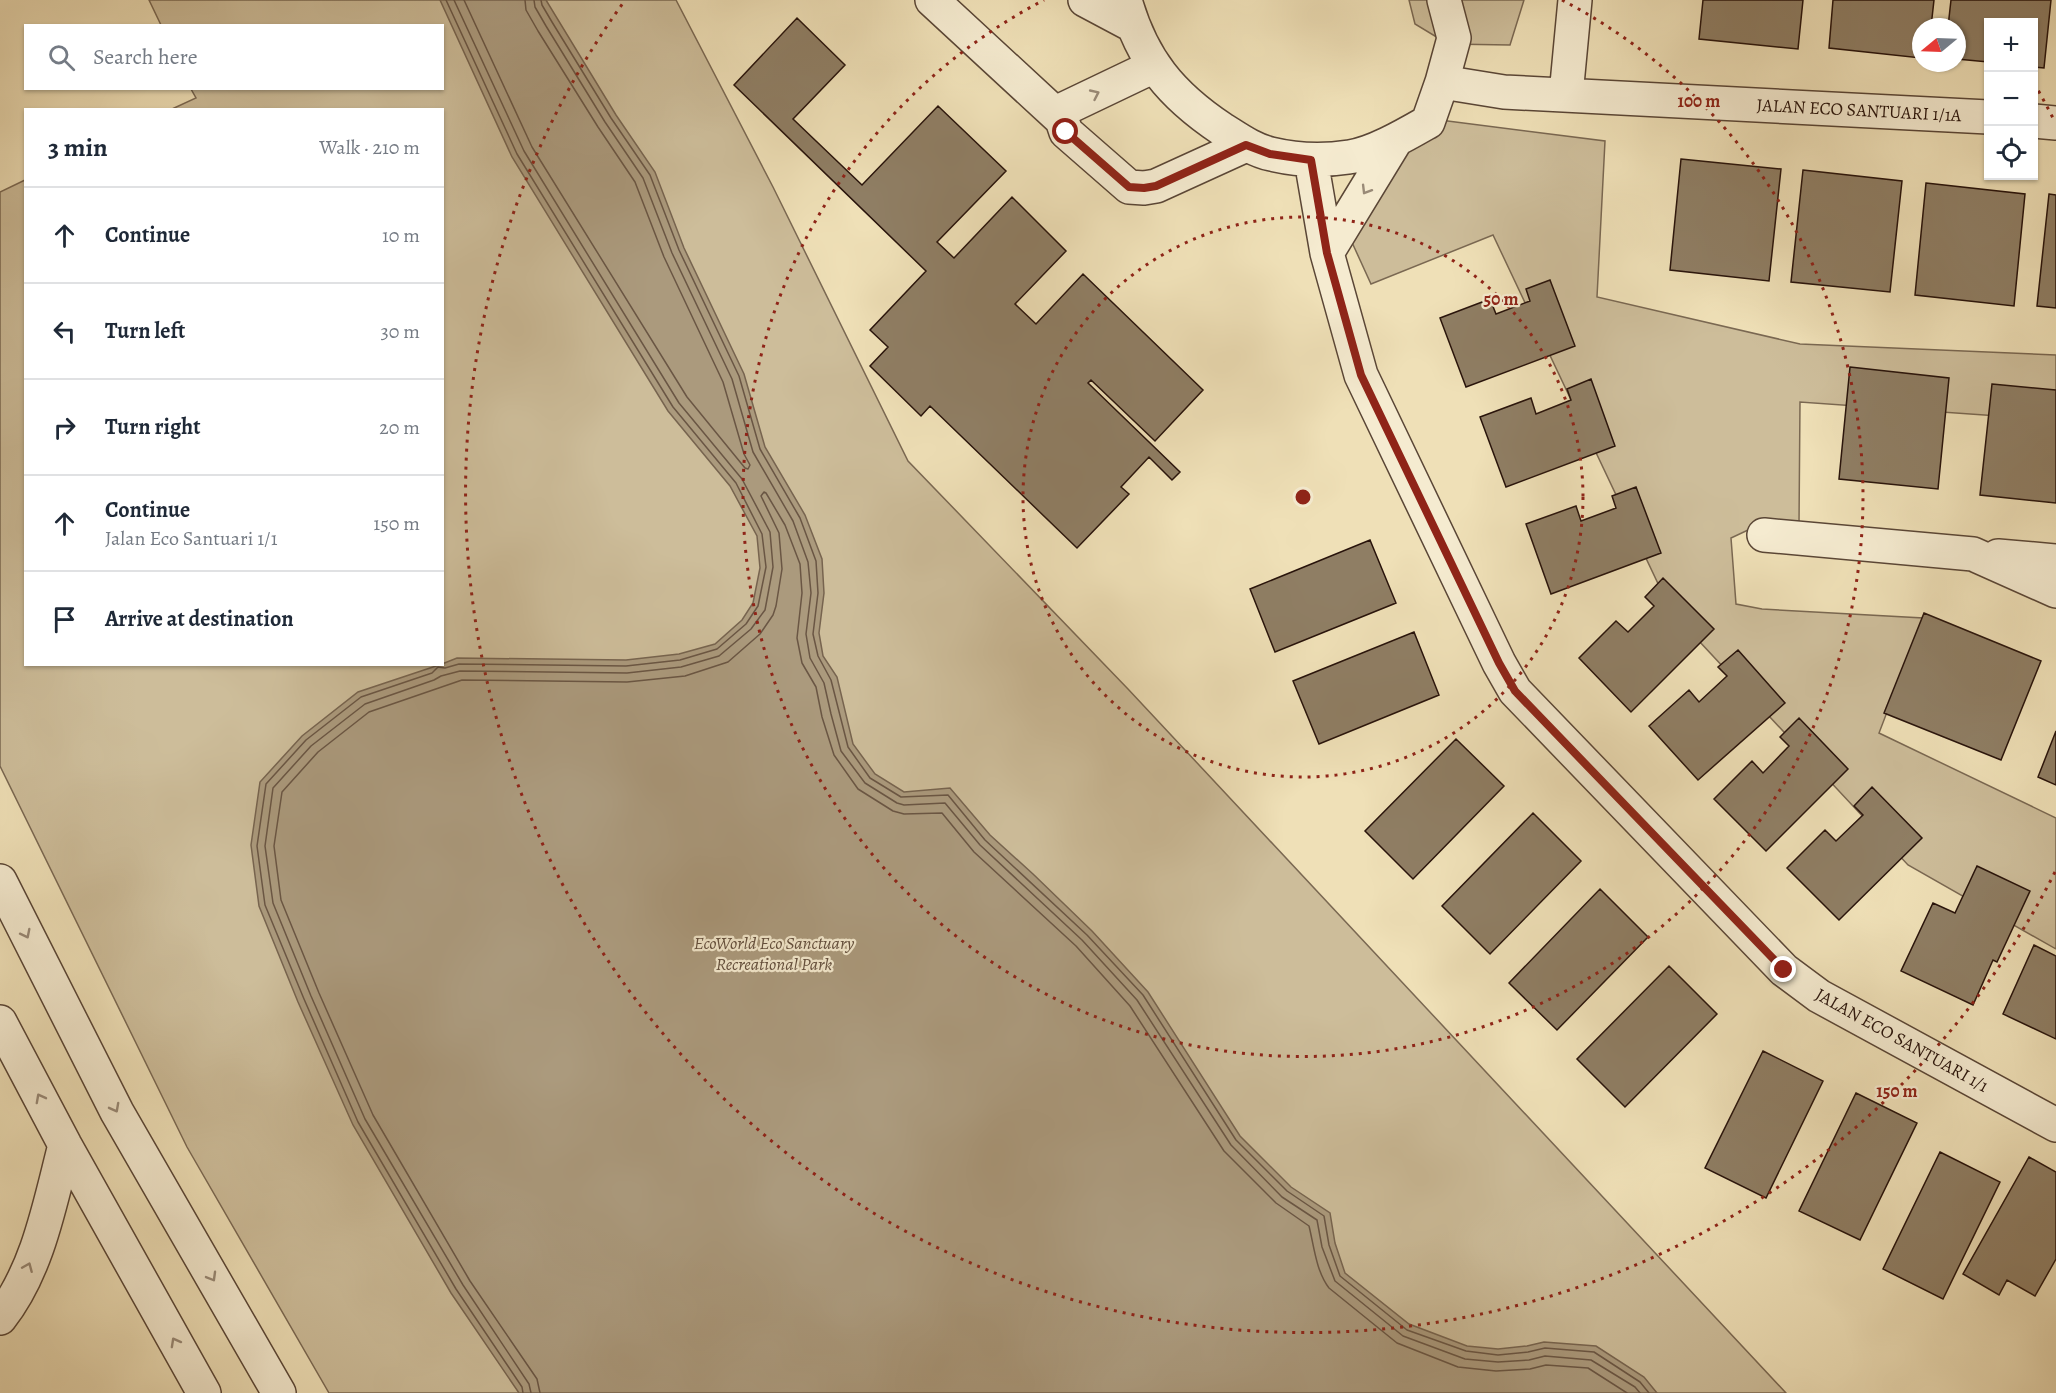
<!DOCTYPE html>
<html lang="en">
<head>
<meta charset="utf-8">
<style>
  :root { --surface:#fff; --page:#f6f6f7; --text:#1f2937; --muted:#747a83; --line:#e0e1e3 }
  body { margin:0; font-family:Alegreya,serif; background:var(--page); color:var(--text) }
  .controls { position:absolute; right:18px; top:18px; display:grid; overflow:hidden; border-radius:0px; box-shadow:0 2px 4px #0004 }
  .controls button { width:54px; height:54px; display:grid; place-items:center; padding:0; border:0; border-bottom:2px solid var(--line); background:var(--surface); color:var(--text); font:30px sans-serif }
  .compass { position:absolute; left:1912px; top:18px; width:54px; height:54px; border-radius:50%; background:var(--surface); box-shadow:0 2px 4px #0004; rotate:251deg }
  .stop { position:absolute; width:18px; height:18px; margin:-14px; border:4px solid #8f2418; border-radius:50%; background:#fff }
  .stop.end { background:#8f2418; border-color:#fff; box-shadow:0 2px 6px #0008 }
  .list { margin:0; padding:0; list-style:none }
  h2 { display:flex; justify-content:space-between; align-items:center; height:78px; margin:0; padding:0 24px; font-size:26px }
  h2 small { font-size:20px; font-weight:400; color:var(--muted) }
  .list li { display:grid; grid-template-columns:39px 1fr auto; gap:18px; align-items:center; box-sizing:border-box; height:96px; padding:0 24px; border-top:2px solid var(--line) }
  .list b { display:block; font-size:22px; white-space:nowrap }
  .list p { margin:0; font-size:20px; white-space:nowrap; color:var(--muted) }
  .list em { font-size:20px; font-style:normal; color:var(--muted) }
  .icon { flex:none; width:33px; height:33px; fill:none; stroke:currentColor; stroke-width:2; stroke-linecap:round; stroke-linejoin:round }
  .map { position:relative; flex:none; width:2056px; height:1393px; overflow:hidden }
  .search { position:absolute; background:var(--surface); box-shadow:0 2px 4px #0004; left:24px; top:24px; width:420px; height:66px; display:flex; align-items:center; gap:15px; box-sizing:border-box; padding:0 21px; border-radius:0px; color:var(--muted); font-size:22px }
  .panel { position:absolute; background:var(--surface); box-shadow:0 2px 4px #0004; left:24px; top:108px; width:420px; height:558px; border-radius:0px }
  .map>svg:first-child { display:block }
  .green { fill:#cdbd9a; stroke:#7a6852; stroke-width:1.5 }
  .water { fill:#ab9a7d; stroke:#77644f; stroke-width:1.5 }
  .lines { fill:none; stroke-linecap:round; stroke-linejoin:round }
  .shore { stroke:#6a5644; stroke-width:1.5 }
  .building { fill:#8f7e64; stroke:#28130b; stroke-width:1.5 }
  .minor-casing { stroke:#5a4636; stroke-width:36 }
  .minor { stroke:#f5ebd0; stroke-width:33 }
  .oneway { stroke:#998a77 }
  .route { stroke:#8f2418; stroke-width:8 }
  .ring { fill:none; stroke:#8f2418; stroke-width:3; stroke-dasharray:3 6 }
  .labels { text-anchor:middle; stroke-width:4.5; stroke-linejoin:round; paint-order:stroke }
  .street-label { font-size:18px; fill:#28130b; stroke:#f5ebd0 }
  .park-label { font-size:18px; font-style:italic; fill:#624e3d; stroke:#f5ebd0 }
  .centre { fill:#8f2418; stroke:#f5ebd0; stroke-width:3 }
  .ring-label { font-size:18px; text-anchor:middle; font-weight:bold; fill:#8f2418; stroke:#f5ebd0; stroke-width:4.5; stroke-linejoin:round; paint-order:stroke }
</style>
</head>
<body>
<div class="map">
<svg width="2056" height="1393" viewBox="0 0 2056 1393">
  <rect width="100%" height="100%" fill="#efe0b7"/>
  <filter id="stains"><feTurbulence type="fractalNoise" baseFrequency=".00333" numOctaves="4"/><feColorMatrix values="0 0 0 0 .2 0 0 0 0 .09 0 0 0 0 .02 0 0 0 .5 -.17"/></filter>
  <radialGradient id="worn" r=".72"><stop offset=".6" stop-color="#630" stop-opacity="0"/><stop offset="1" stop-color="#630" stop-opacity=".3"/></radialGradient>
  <path class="green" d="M149,0H676L773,187L908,461L1128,689L1786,1393H329L187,1147L0,766V192L25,180L26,664H442V110L172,109L196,98L191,89L442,88V26L161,25Z
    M1409,0H1524L1510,45L1448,44L1415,24Z
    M1432,119L1605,141L1597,297L1800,344L2056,355V420L1800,402L1799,525L1748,530L1731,538L1736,604L1762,609L1923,618L1879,733L2056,818V949L1908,865L1671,611L1493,235L1371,284L1339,214Z"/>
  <path class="water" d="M440,0H546L616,115L655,172L684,248L744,374L765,447L805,515L822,559L824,593L819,633L823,656L837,677L853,744L875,774L904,792L950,788L990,835L1033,874L1092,931L1148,992L1240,1136L1291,1187L1330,1213L1335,1243L1345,1273L1409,1324L1467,1346L1498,1349L1527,1346L1544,1342L1596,1346L1644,1377L1657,1393H519L451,1293L353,1125L298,1002L259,906L251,845L260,782L302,736L358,692L442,664L457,658L626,660L679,654L715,644L742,620L753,603L760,568L757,536L730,486L668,411L512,157Z"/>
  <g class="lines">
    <path class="shore" d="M446,0L517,154L673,407L736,483L762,534L766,567L758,606L746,624L717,649L680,660L626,666L459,664L445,668L438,667L432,673L361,697L306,740L266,784L257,846L265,905L304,999L358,1122L456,1289L522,1387L523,1393
      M454,0L524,151L679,403L742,479L770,532L773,567L765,610L751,629L719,656L681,667L627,673L460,671L441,676L434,680L365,704L311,746L273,788L265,846L273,903L311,996L365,1119L463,1285L529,1384L531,1393
      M464,0L532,147L687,397L745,468L748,469L750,465L744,454L723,382L664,257L635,182L598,127L538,31L526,10L525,0
      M534,0L535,7L546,26L605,122L643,178L672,253L732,379L753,452L793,521L808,562L811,593L806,634L810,658L824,683L831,714L841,751L865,783L897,803L904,805L945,803L980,845L1082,940L1137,1000L1231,1145L1282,1197L1317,1220L1322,1247L1335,1281L1403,1336L1465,1359L1498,1362L1529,1360L1545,1356L1591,1360L1635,1387L1640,1393
      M541,0L542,5L552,22L611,118L650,175L679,250L739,376L760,449L800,518L816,561L818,593L813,634L818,656L831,680L848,747L870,778L901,797L948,795L985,840L1087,935L1143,995L1236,1140L1287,1191L1324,1216L1329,1245L1340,1276L1407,1330L1466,1351L1498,1355L1528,1352L1545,1348L1594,1352L1640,1382L1649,1393
      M540,1393L537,1379L470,1281L373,1115L319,993L281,900L274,846L282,792L318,752L369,712L462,680L627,682L685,676L728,662L760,634L773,615L776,606L782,569L779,533L761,496L764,492L766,493L785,525L800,564L802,593L797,638L802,663L816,687L822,717L834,755L858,789L893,811L904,814L942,813L974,852L1076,946L1130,1006L1224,1151L1276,1203L1309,1226C1314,1246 1316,1271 1329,1288L1397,1343L1458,1367L1496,1371L1530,1369L1546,1365L1588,1368L1627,1393"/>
  </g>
  <path class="building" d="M1703,0H1803L1798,49L1699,39Z
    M1833,0H1934L1931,27H1921V58L1829,48Z
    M1951,0H2051L2044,68L2034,67V22H1988V62L1957,59V27H1948Z
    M797,18L845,65L793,119L862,185L938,106L1006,171L937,242L954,258L1012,197L1066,251L1015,304L1036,324L1083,274L1203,390L1155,441L1091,380L1088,383L1180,472L1172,480L1149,457L1121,487L1129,494L1077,548L930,406L921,416L870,366L888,347L870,330L926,271L734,85Z
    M1681,159L1781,169L1769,281L1670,270Z
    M1803,170L1902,181L1890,292L1791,282Z
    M1926,183L2025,194L2014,306L1915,295Z
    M2049,194L2056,195V308L2037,306Z
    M1550,280L1575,346L1466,387L1440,318L1490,299L1496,314L1530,301L1526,289Z
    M1850,367L1949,378L1938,489L1839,479Z
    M1591,379L1615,446L1506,487L1480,417L1531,398L1536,414L1571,400L1567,389Z
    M1992,384L2056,390V503L1980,495Z
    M1636,487L1661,553L1551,594L1526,524L1576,506L1581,521L1616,508L1612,496Z
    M1370,540L1396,603L1275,652L1250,589Z
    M1663,578L1714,629L1631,712L1579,658L1616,621L1628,632L1654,606L1645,597Z
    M1924,613L2041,661L2001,760L1884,713Z
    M1414,632L1439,695L1319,744L1293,681Z
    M1738,650L1785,703L1698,780L1649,726L1689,690L1699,702L1727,676L1718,667Z
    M1799,718L1848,769L1766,851L1714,799L1752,761L1763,773L1789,746L1780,737Z
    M2056,731V785L2038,777Z
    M1456,739L1504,786L1413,879L1365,831Z
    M1872,787L1922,838L1839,920L1787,868L1825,830L1836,841L1863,815L1854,806Z
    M1533,813L1581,861L1490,954L1442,906Z
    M1977,866L2030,891L1997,962L1993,960L1973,1005L1901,971L1933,903L1955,913Z
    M1600,889L1648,937L1557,1030L1509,983Z
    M2034,945L2056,956V1039L2003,1014Z
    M1669,966L1717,1014L1625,1107L1577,1059Z
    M1763,1051L1823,1081L1766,1198L1705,1168Z
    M1856,1093L1917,1123L1860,1240L1799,1211Z
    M1940,1152L2000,1182L1943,1299L1883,1269Z
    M2029,1157L2056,1172V1259L2035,1296L2007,1280L1999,1295L1963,1274Z"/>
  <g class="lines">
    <g class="minor-casing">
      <path id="minor" d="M932,0L1062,120
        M1085,0L1132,25
        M1125,0C1142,60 1171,95 1222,129C1238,139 1253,150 1271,154C1296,160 1323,161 1349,157C1373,154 1407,134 1428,122L1442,82L1454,38L1444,0
        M1154,66L1064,109L1062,120L1066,132L1129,187L1144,188L1156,186L1246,145
        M1442,82L1504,92L1988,117
        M1566,95L1575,0
        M2034,121L2056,123
        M1311,160L1327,253L1361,375L1499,663L1515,691L1784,970L1819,996L2056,1125
        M1327,253L1396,140
        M1764,535L1973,554L2056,591
        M1998,556L2056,561
        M0,881L117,1112L279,1393
        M0,1022L65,1145L204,1393
        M0,1318C38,1270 50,1203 65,1145"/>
    </g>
    <use href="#minor" class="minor"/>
  </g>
  <defs><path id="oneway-chevron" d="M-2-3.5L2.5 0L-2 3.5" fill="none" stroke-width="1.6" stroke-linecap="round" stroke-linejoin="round" transform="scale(1.5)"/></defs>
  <g class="oneway">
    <use href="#oneway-chevron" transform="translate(1095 94) rotate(-25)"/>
    <use href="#oneway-chevron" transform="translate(1366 190) rotate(121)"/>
    <use href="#oneway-chevron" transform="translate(26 934) rotate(63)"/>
    <use href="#oneway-chevron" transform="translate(40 1098) rotate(-118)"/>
    <use href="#oneway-chevron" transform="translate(115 1108) rotate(62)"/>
    <use href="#oneway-chevron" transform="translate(28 1267) rotate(-67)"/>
    <use href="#oneway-chevron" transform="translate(212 1277) rotate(60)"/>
    <use href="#oneway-chevron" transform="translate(175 1342) rotate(-119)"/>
  </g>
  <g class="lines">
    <path class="route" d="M1066,132L1129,187L1144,188L1156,186L1246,145L1270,154L1311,160L1327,253L1361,375L1499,663L1515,691L1784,970"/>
  </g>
  <g class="ring">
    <circle cx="1303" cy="497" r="280"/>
    <path d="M1562 0A560 560 0 1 1 1044 0"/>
    <path d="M2055 872A840 840 0 1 1 623 3M2034 83A840 840 0 0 1 2055 122"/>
  </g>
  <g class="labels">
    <g class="street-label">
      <text transform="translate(1859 110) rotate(3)" y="6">JALAN ECO SANTUARI 1/1A</text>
      <text transform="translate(1902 1040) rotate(29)" y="6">JALAN ECO SANTUARI 1/1</text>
    </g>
    <g class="park-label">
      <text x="774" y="949">EcoWorld Eco Sanctuary<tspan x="774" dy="21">Recreational Park</tspan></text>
    </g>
  </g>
  <circle cx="1303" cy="497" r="9" class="centre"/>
  <g class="ring-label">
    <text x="1699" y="107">100 m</text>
    <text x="1501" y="305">50 m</text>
    <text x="1897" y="1097">150 m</text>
  </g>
  <rect width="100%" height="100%" filter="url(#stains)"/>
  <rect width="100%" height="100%" fill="url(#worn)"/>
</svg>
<div class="controls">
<button>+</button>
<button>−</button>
<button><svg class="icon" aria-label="locate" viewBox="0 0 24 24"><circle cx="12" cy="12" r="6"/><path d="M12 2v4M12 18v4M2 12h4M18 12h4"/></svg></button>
</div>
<svg class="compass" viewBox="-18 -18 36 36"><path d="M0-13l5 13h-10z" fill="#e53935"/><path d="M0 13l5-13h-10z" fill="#747a83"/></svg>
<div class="stop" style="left:1066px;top:132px"></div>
<div class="stop end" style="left:1784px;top:970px"></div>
<div class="search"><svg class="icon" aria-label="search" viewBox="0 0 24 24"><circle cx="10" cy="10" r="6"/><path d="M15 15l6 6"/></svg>Search here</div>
<section class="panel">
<h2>3 min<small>Walk · 210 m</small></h2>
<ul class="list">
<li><svg class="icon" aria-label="ahead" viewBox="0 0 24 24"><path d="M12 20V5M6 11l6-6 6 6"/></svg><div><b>Continue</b></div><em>10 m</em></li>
<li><svg class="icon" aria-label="left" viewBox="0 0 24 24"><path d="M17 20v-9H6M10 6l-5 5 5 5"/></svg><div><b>Turn left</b></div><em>30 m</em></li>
<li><svg class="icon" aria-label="right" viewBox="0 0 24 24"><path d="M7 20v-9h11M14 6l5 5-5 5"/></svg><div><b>Turn right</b></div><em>20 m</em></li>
<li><svg class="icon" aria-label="ahead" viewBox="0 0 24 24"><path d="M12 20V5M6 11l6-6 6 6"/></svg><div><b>Continue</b><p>Jalan Eco Santuari 1/1</p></div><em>150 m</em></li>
<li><svg class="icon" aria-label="arrive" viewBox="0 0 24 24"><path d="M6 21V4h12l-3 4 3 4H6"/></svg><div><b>Arrive at destination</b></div></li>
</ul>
</section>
</div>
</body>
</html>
